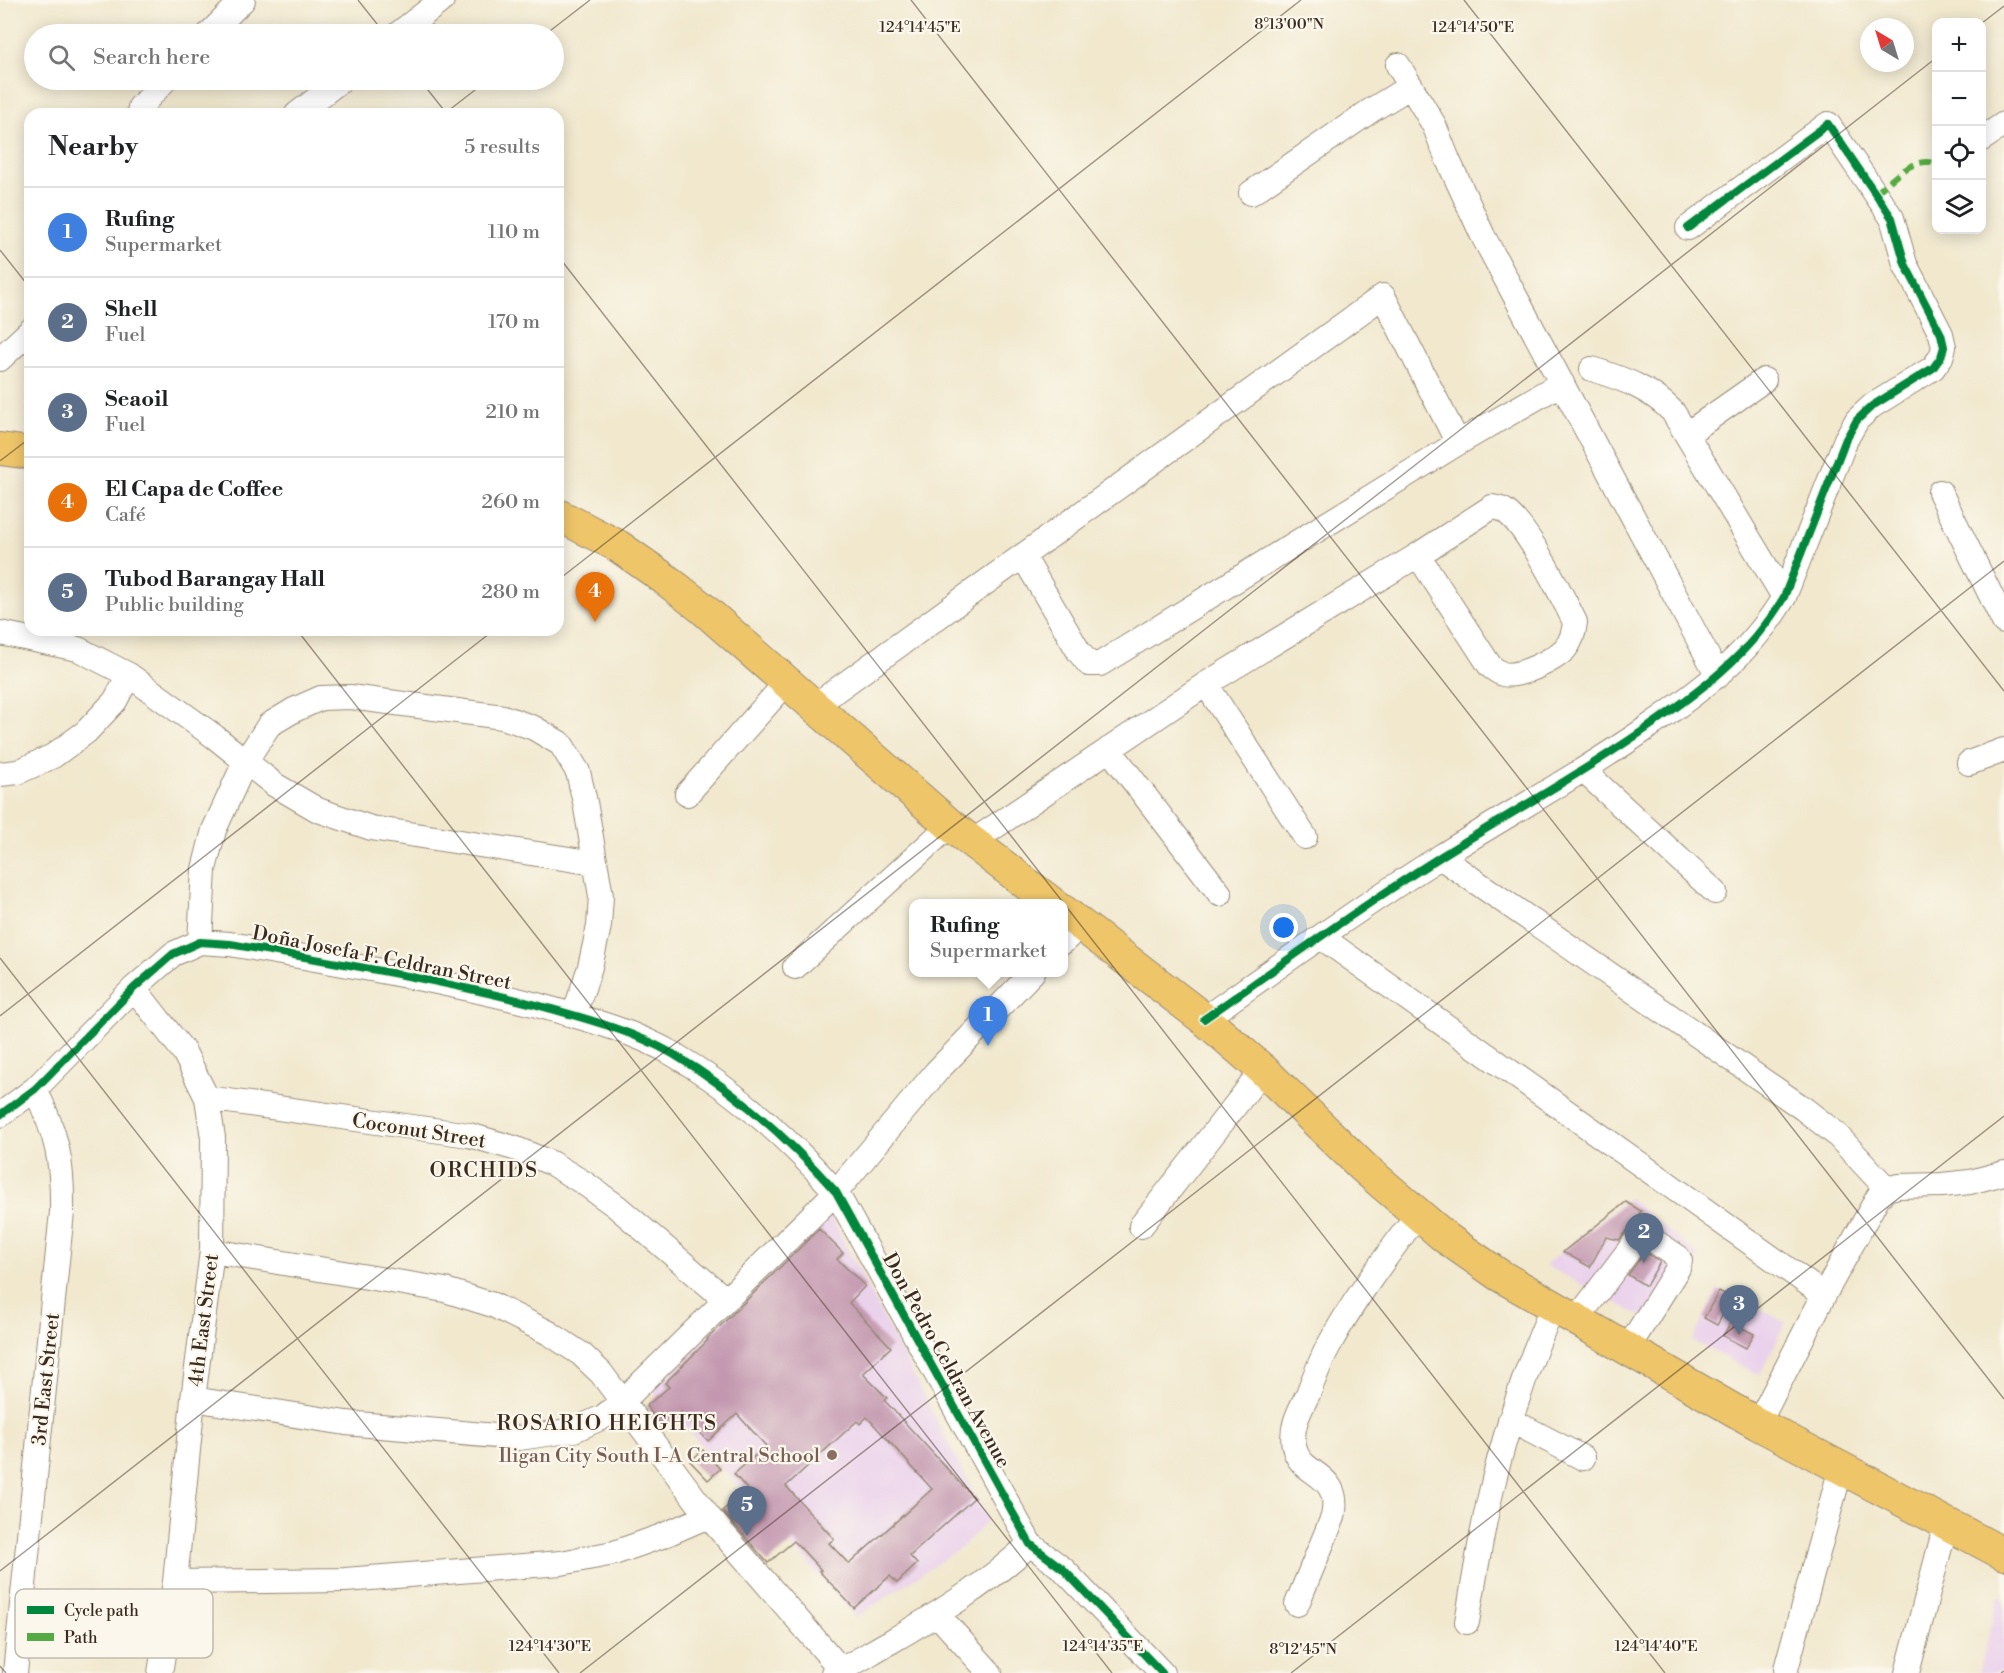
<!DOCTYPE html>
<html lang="en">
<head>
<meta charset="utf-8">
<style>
  :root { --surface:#fff; --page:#f6f6f6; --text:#202124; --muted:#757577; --line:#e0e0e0; --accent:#0f766e }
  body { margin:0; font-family:"Libre Bodoni",serif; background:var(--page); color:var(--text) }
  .controls { position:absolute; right:18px; top:18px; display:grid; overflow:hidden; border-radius:12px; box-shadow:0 3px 15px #0003 }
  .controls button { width:54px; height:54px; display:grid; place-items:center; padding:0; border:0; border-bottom:2px solid var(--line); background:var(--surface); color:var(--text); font:30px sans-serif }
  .compass { position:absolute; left:1860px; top:18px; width:54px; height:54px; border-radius:50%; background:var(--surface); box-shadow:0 3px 15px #0003; rotate:322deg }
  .you { position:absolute; left:1284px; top:928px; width:21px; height:21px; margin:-15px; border:4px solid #fff; border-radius:50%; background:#1a73e8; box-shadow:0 0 0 9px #1a73e833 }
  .badge { display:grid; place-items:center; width:39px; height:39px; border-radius:50%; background:var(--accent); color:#fff; font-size:20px; font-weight:700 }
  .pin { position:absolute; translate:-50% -50px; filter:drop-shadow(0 2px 3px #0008) }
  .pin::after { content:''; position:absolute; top:32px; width:21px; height:18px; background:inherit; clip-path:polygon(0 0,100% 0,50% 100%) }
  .popup { position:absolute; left:909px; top:899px; width:159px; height:78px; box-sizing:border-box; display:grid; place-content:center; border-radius:12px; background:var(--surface); filter:drop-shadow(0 2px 4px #0005); font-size:20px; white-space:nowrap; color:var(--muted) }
  .popup b { font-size:22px; color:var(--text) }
  .popup::after { content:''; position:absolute; left:50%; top:100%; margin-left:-12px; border:12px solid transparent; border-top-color:var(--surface) }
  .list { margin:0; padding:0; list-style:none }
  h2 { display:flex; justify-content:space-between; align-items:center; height:78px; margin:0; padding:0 24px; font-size:26px }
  h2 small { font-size:20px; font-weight:400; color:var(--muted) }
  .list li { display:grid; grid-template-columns:39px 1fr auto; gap:18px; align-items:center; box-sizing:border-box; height:90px; padding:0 24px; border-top:2px solid var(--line) }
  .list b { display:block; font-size:22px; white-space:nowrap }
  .list p { margin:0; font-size:20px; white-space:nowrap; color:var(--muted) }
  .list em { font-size:20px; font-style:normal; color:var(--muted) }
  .icon { flex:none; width:33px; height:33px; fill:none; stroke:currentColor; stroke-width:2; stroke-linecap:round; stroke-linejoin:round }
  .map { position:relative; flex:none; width:2004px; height:1673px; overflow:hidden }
  .search { position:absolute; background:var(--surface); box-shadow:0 3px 15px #0003; left:24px; top:24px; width:540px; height:66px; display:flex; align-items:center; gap:15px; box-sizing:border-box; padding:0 21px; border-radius:33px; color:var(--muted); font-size:22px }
  .panel { position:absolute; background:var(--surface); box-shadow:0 3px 15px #0003; left:24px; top:108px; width:540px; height:528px; border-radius:18px }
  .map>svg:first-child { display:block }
  .built { fill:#ead1ec }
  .building { fill:#c397af; fill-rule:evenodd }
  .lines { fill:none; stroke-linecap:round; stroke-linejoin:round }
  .minor-casing { stroke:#968976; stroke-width:26 }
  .major-casing { stroke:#968976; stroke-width:34 }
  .minor { stroke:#fff; stroke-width:24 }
  .major { stroke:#eec569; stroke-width:32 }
  .quiet { stroke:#55ab43; stroke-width:6; stroke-dasharray:12 6; stroke-linecap:butt }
  .cycleway-casing { stroke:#fbf7ec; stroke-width:11 }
  .cycleway { stroke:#00873e; stroke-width:8 }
  .ticks { fill:none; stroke:#3b2a1e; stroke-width:1.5; stroke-opacity:0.45 }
  .education-dot { fill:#8d6e63; stroke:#fbf7ec; stroke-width:2 }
  .labels { text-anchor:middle; stroke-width:4.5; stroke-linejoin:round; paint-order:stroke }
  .street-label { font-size:20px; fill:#3b2a1e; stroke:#fbf7ec }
  .education-label { font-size:20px; fill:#785e54; stroke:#fbf7ec; text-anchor:end }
  .neighbourhood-label { font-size:21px; letter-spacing:1.5px; fill:#3b2a1e; stroke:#fbf7ec }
  .key { fill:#fbf7ec; stroke:#c1baae; stroke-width:1.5 }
  .key-label { font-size:16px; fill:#3b2a1e }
  .ticks-label { font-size:15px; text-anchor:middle; fill:#3b2a1e; stroke:#fbf7ec; stroke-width:4.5; stroke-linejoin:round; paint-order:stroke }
</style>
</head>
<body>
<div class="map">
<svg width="2004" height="1673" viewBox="0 0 2004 1673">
  <rect width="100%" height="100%" fill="#fbf7ec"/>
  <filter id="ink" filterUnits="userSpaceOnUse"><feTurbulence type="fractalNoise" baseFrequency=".0167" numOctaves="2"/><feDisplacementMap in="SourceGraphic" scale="12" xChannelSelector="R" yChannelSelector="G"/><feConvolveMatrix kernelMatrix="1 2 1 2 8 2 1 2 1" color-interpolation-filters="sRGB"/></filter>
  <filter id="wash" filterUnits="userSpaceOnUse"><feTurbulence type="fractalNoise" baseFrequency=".008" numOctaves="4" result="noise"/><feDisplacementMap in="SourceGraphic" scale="24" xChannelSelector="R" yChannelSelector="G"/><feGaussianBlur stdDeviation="1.35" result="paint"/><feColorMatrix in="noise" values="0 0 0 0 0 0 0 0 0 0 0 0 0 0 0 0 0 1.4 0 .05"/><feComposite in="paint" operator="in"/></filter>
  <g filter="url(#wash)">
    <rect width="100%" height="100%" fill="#f1e8ce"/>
    <path class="built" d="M1629,1198L1699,1256L1662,1327L1545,1265Z
      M830,1215L988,1520L962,1547L856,1617L652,1390Z
      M1718,1289L1786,1322L1760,1375L1692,1341Z
      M1998,1596L2004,1599V1673H1979Z"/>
    <g id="blocks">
      <path class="building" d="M1626,1202L1641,1211L1633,1224L1619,1240L1606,1237L1590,1267L1563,1252Z
        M819,1229L843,1253L837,1259L865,1286L849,1303L891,1347L863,1374L887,1398L884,1400L974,1498L910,1556L917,1564L897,1583L890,1576L854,1608L819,1571L821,1570L794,1541L768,1563L722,1511L747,1489L734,1474L766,1446L737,1414L708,1441L681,1412L662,1427L646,1406L669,1387L665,1383L708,1340L707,1339ZM867,1417L932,1489L849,1564L829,1543L834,1539L786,1486L857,1421L860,1424Z
        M1645,1252L1660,1262L1646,1286L1628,1275Z
        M1719,1291L1732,1298L1717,1325L1704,1318Z
        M1731,1322L1754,1334L1746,1348L1723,1336Z
        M703,1450L720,1469L708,1480L690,1461Z"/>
    </g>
  </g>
  <g filter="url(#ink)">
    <use href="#blocks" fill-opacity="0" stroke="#968976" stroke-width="1.5"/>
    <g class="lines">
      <g class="minor-casing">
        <path id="minor" d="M209,34L243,0
          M398,34L442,0
          M1398,65L1434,125L1448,160L1483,236L1718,676
          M139,114L140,107L165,80
          M297,114L341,80
          M1982,139L2004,124
          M1251,193L1370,111L1411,86
          M0,359L30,331
          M1592,369C1623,379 1650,388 1673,412L1784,597
          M1687,434L1764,380
          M1940,492L2004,622
          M1023,556L1079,652L1089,664H1100L1458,443L1562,383
          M0,633L78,649L129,675L215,737L275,785L318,810L371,828L595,863
          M1206,684L1305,837
          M813,707L1383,296L1458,443
          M1109,749L1220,894
          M1969,763L2004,750
          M1584,771L1715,892
          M0,774L18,772L53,756L86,732L115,701L129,675
          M687,794L786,683
          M972,842L1206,684L1418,555L1492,507C1497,508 1501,508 1505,511C1528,527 1562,596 1575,622C1574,632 1572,641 1565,649C1554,660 1519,678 1503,674C1499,673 1494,669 1490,666L1418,555
          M1440,857L1804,1109L1836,1134L1887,1189
          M1321,937L1824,1295
          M200,942L204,869L214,830L245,762L269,725L294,710L321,698L350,697L503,717L534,728L561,744L578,772L585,802L601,896L599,926L590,967L574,1015
          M1063,942L1081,924
          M795,967L950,825
          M134,988L184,1052L207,1098L213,1138L212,1251L193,1399L175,1582L160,1673
          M1204,1019C1282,964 1359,908 1440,857C1508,814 1578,776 1644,730C1699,692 1750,655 1784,597L1846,439L1857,420L1872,406L1933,368L1941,357L1944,347L1941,334L1905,264L1892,218L1828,124L1688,228
          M207,1098L469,1135L514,1148L551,1163L584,1183L616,1206L725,1299
          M0,1115L35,1089L134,988L173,954L200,942L230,944C332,962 436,979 537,1005C583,1018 631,1030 673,1054C734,1090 789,1139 836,1192L1030,1544L1063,1569L1162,1673
          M1141,1226L1263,1070
          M212,1251L445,1290L493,1305L549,1333L581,1354L601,1373L708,1516L844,1673
          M1577,1319L1639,1237H1648L1678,1257L1680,1261L1678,1268L1628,1348
          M193,1399L346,1423L519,1438L574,1430L603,1417L623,1401L836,1192L937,1071L1033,972
          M1510,1420L1583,1458
          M1758,1424L1824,1295L1878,1197L1887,1189L1898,1186L1942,1185L1970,1182L2004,1173
          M175,1582L345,1580L561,1563L614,1553L662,1536L708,1516
          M1297,1604L1333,1517C1343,1470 1299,1478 1294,1446C1290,1427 1300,1410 1308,1394C1314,1378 1320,1362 1328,1347C1353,1300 1386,1257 1418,1214
          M937,1614L990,1673
          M1467,1622C1474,1582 1480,1541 1489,1501C1504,1434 1526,1369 1553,1306
          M1786,1669L1841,1468
          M15,1673L62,1212C63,1162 57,1135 35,1089
          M833,1673C853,1665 871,1652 890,1642C941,1612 987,1584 1030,1544
          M1907,1673L1946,1524"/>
      </g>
      <g class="major-casing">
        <path id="major" d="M0,449L30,453
          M558,515L618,546L665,579L701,607L950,825L1053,904
          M1063,911L1204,1019L1263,1070L1364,1168L1446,1238L1499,1275L1758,1424L2004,1554"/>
      </g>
      <use href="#minor" class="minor"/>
      <use href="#major" class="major"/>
      <path class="quiet" d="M1876,193C1892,180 1914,155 1936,164"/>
      <g class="cycleway-casing">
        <path id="cycleway" d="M1204,1019C1282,964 1359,908 1440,857C1508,814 1578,776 1644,730C1699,692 1750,655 1784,597L1846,439L1857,420L1872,406L1933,368L1941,357L1944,347L1941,334L1905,264L1892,218L1828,124L1688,228
          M0,1115L35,1089L134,988L173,954L200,942L230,944C332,962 436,979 537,1005C583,1018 631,1030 673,1054C734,1090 789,1139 836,1192L1030,1544L1063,1569L1162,1673"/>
      </g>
      <use href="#cycleway" class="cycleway"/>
    </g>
  </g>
  <path class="ticks" d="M358,0L385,34M911,0L2004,1399M1464,0L2004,691M1982,23L2004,6M546,34L590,0M420,80L447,114M444,114L488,80M0,250L30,288M558,256L1665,1673M0,461L30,438M558,580L1301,0M297,630L1112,1673M0,958L559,1673M0,1016L494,630M0,1571L1936,58M0,1666L6,1673M580,1673L2004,561M1291,1673L2004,1116M2001,1673L2004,1671"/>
  <circle class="education-dot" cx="832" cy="1455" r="6"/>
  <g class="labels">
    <g class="street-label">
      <text transform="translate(382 957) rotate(11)" y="7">Doña Josefa F. Celdran Street</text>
      <text transform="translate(419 1130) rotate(9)" y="7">Coconut Street</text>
      <text transform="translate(203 1320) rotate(-83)" y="7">4th East Street</text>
      <text transform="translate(947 1360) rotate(61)" y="7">Don Pedro Celdran Avenue</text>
      <text transform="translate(45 1379) rotate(-84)" y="7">3rd East Street</text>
    </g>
    <g class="education-label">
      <text x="820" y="1462">Iligan City South I-A Central School</text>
    </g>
    <g class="neighbourhood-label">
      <text x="484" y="1177">ORCHIDS</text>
      <text x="607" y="1430">ROSARIO HEIGHTS</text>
    </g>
  </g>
  <rect x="15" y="1589" width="198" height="69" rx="9" class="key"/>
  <rect x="27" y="1606" width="27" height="8" fill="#00873e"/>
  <rect x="27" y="1633" width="27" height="8" fill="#55ab43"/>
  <g class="key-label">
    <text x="64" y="1616">Cycle path</text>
    <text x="64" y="1643">Path</text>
  </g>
  <g class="ticks-label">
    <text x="1289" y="29">8°13'00"N</text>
    <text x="920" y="32">124°14'45"E</text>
    <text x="1473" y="32">124°14'50"E</text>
    <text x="550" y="1651">124°14'30"E</text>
    <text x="1103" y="1651">124°14'35"E</text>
    <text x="1656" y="1651">124°14'40"E</text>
    <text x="1303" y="1654">8°12'45"N</text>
  </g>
</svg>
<div class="controls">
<button>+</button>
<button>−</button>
<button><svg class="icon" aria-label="locate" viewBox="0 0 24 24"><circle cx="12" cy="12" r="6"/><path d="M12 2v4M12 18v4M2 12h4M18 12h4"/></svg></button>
<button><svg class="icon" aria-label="layers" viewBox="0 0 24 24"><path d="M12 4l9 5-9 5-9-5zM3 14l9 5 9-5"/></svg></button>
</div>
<svg class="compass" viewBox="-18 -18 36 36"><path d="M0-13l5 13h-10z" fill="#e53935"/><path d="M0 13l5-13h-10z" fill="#757577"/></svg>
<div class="you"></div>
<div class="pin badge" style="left:988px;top:1046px;background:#3f7fe0">1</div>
<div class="popup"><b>Rufing</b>Supermarket</div>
<div class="pin badge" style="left:1644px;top:1263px;background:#5c6f8a">2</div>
<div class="pin badge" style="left:1739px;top:1335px;background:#5c6f8a">3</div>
<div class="pin badge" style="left:595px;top:622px;background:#e8710a">4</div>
<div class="pin badge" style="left:747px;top:1536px;background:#5c6f8a">5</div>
<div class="search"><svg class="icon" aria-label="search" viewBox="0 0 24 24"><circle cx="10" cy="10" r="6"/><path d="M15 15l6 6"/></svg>Search here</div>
<section class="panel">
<h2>Nearby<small>5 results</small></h2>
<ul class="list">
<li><span class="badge" style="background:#3f7fe0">1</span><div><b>Rufing</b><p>Supermarket</p></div><em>110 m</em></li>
<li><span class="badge" style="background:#5c6f8a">2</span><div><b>Shell</b><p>Fuel</p></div><em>170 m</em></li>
<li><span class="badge" style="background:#5c6f8a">3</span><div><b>Seaoil</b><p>Fuel</p></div><em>210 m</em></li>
<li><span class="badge" style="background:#e8710a">4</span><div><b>El Capa de Coffee</b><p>Café</p></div><em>260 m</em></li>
<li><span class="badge" style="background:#5c6f8a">5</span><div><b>Tubod Barangay Hall</b><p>Public building</p></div><em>280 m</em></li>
</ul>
</section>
</div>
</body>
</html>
